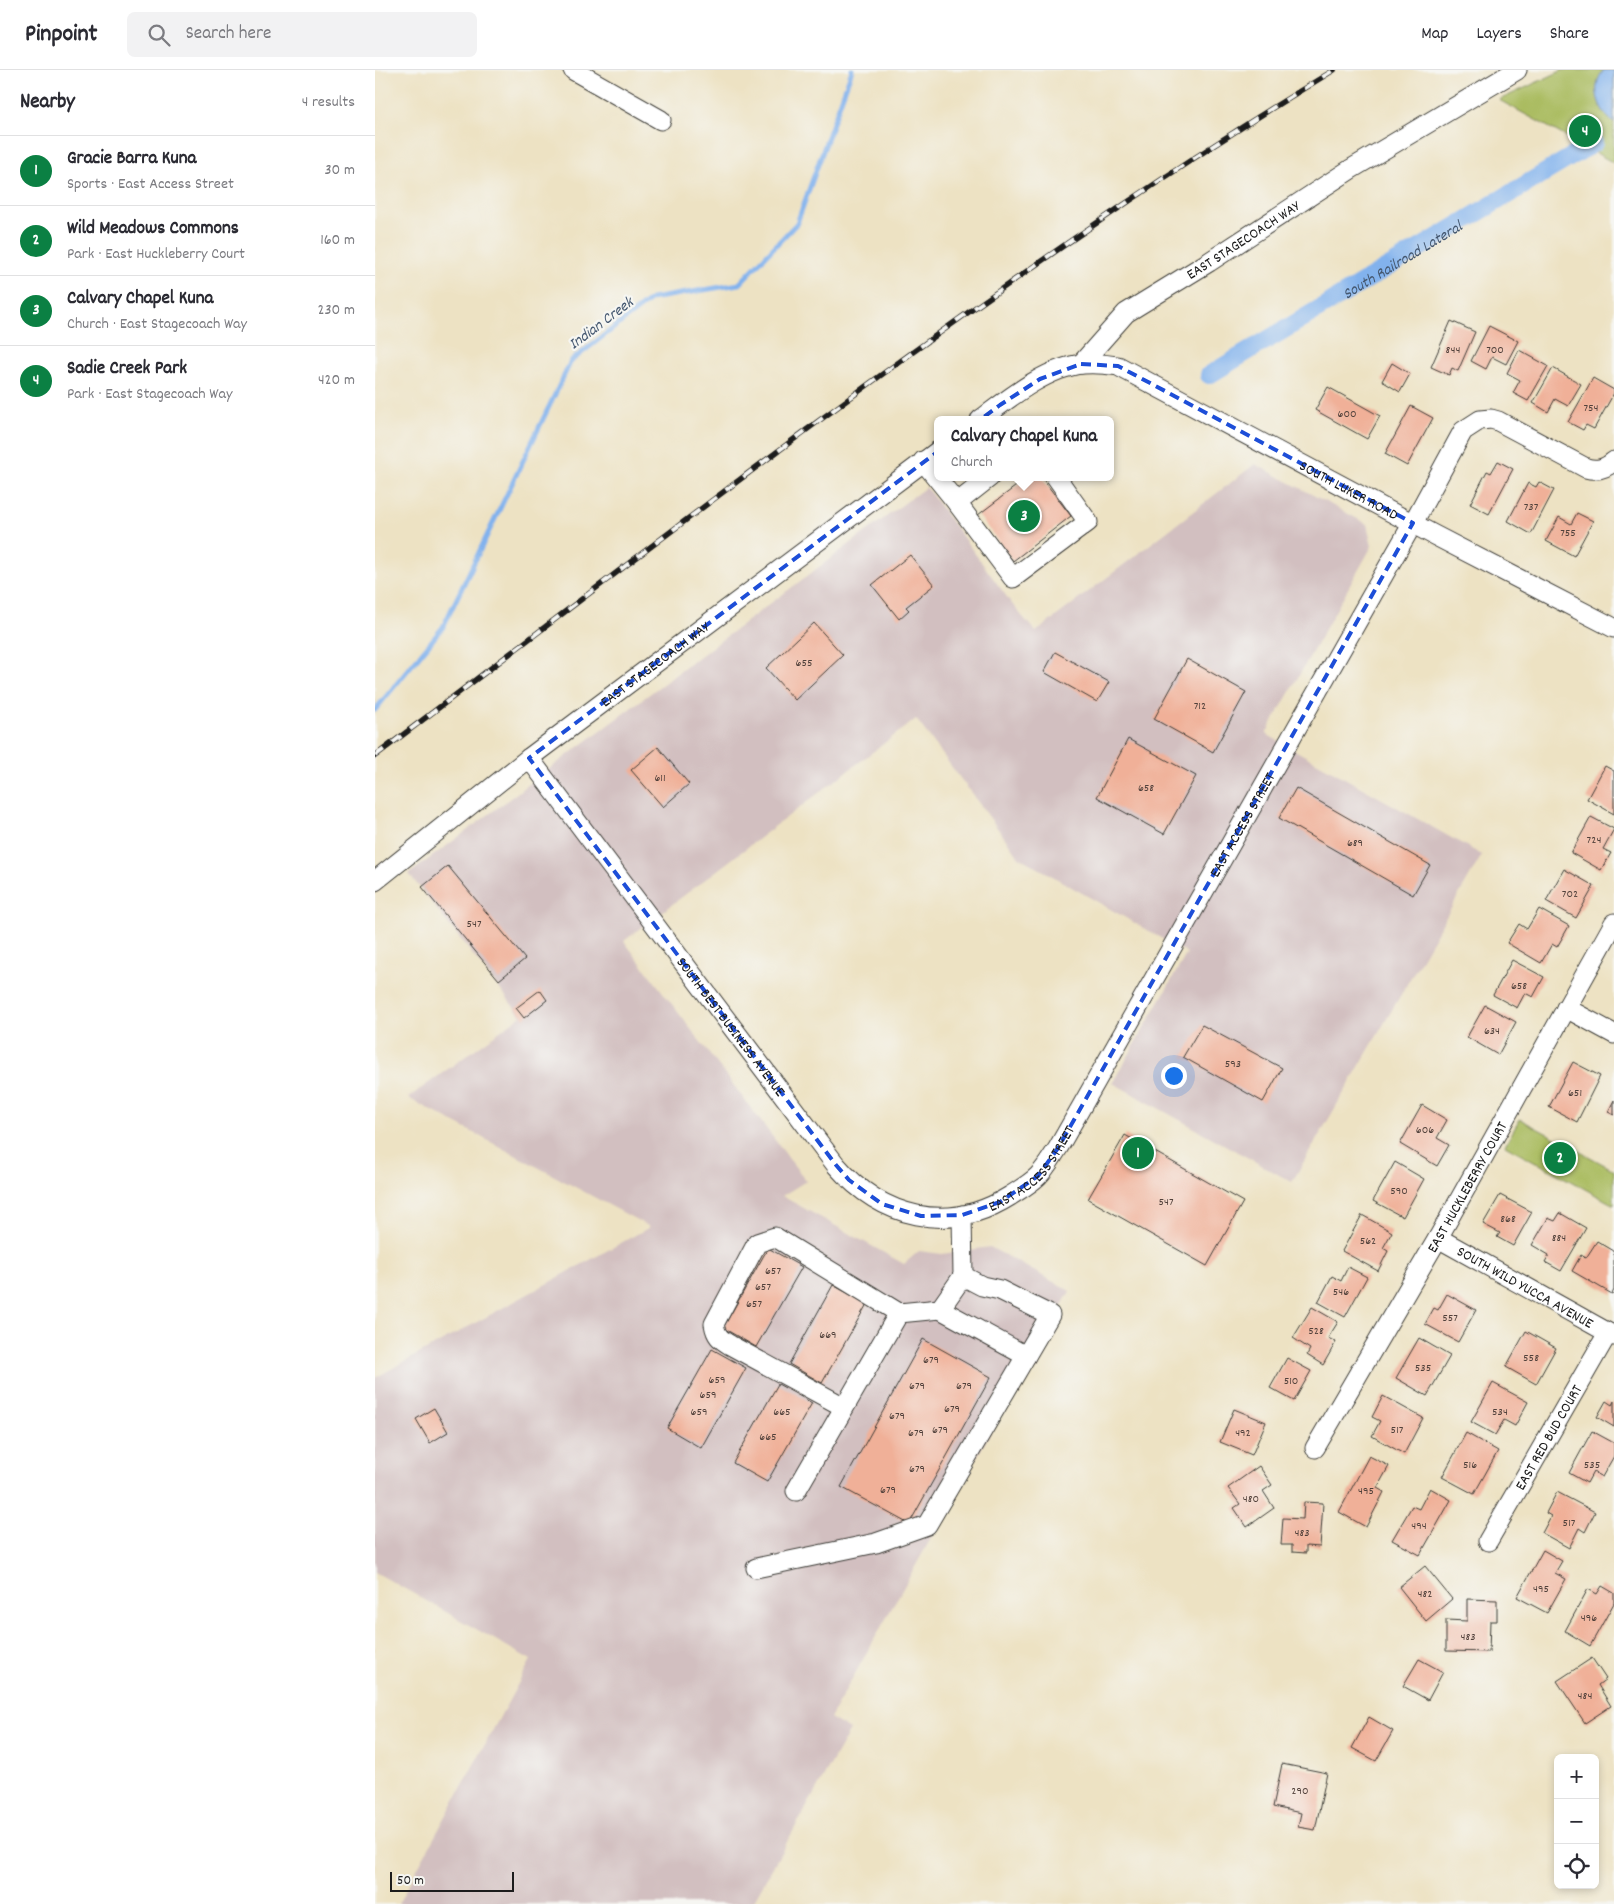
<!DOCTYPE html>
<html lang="en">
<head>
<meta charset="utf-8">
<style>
  :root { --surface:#fff; --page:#f2f2f3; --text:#2b2b33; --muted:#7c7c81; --line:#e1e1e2; --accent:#0b8043 }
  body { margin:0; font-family:Dekko,sans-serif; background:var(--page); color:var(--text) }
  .controls { position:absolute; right:15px; bottom:15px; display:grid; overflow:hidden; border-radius:8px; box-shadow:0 2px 8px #0003 }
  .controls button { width:45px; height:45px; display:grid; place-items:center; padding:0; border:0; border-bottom:1px solid var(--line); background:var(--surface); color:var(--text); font:25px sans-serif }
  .scale { position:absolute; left:15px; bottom:12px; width:124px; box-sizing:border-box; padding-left:5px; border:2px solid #1c1c1c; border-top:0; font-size:14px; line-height:18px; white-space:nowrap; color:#1c1c1c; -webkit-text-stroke:4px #f6f6f2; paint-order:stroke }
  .you { position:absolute; left:798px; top:1005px; width:18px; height:18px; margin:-12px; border:4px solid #fff; border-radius:50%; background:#1a73e8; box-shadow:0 0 0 8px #1a73e833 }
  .badge { display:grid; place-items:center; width:32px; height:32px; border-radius:50%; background:var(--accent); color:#fff; font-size:16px; font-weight:700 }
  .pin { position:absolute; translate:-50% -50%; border:2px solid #fff; box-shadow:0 1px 5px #0006 }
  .popup { position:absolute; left:559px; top:346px; width:180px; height:65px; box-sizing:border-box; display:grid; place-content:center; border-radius:8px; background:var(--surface); filter:drop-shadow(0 1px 4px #0005); font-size:16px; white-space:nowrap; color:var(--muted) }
  .popup b { font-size:19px; color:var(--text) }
  .popup::after { content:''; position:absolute; left:50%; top:100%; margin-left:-10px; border:10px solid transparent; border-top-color:var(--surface) }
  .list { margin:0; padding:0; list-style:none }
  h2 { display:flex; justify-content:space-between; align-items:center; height:65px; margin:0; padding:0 20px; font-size:21px }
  h2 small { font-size:16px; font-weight:400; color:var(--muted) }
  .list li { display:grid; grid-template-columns:32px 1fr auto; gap:15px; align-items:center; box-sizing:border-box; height:70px; padding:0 20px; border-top:1px solid var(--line) }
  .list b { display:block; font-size:19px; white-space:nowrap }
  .list p { margin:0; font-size:16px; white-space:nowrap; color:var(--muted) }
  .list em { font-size:16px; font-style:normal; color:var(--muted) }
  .icon { flex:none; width:28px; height:28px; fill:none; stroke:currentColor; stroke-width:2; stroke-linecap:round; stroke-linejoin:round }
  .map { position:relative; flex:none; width:1239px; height:1834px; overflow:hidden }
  header { display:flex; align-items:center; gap:30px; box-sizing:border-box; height:70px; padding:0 25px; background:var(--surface); border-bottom:1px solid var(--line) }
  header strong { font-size:24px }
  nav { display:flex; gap:28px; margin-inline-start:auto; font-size:18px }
  .search { width:350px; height:45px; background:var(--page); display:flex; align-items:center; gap:12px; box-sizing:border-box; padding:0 18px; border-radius:8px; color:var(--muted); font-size:19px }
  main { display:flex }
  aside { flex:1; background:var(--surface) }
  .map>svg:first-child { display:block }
  .industrial { fill:#d2bfc0 }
  .green { fill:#aabc60; stroke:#636c3e }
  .water { fill:#82b2ed; stroke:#4f6784 }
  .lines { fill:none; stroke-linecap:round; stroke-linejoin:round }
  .stream { stroke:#82b2ed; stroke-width:5 }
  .canal { stroke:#82b2ed; stroke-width:18 }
  .building { fill:#f0b098 }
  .minor-casing { stroke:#3b3a35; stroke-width:21 }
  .minor { stroke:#fff; stroke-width:19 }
  .rail-casing { stroke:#1c1c1c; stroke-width:5.5 }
  .rail { stroke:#f6f6f2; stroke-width:4; stroke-dasharray:11; stroke-linecap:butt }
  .marked { fill:none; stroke:#1d4ed8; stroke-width:4; stroke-dasharray:10 6; stroke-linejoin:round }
  .labels { text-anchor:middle; stroke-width:4.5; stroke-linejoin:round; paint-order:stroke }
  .number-label { font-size:12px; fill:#51413b }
  .street-label { font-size:15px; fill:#1c1c1c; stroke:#f6f6f2 }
  .water-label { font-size:16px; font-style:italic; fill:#455870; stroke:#f6f6f2 }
</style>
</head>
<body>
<header>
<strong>Pinpoint</strong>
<div class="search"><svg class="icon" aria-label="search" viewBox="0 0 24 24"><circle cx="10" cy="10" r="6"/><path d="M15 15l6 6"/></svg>Search here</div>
<nav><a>Map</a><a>Layers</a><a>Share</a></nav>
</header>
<main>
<aside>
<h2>Nearby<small>4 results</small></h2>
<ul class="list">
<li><span class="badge">1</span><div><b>Gracie Barra Kuna</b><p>Sports · East Access Street</p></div><em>30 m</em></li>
<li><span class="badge">2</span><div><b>Wild Meadows Commons</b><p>Park · East Huckleberry Court</p></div><em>160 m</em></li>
<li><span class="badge">3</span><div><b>Calvary Chapel Kuna</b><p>Church · East Stagecoach Way</p></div><em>230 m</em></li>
<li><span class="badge">4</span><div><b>Sadie Creek Park</b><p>Park · East Stagecoach Way</p></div><em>420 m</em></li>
</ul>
</aside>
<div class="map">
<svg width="1239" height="1834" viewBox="0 0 1239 1834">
  <rect width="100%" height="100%" fill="#f6f6f2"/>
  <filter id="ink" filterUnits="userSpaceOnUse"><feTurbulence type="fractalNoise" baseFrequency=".02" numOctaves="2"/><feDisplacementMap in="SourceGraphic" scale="10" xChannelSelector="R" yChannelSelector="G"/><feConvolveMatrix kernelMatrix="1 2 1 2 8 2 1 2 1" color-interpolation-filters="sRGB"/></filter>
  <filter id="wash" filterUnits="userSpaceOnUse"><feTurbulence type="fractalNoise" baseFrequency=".0096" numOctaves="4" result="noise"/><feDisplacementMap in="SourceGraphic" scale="20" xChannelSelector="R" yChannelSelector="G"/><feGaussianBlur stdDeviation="1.12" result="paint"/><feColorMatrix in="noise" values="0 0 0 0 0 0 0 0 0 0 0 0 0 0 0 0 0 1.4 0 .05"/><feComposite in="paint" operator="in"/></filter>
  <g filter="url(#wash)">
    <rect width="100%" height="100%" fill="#ede2c3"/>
    <path class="industrial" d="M880,394L992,454L997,476L891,664L1107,785L917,1112L738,1013L812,883L644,787L541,649L249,871L431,1111L407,1126L529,1194L544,1181L567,1184L615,1177L695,1221L455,1648L475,1660L377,1834H23L156,1590L0,1502V1308L275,1157L33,1028L146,946L34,804L551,417L640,538L661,562Z"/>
    <path class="green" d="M1188,0H1239V93L1124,30Z
      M1145,1049L1239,1100V1135L1130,1075Z"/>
    <path class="water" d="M1229,0H1239V53C1224,41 1214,17 1229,0Z"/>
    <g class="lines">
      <path class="stream" d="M0,640L68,557L196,291L276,229L364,214L422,153L477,0"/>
      <path class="canal" id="s1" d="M834,305L1219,73"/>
    </g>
    <g id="blocks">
      <path class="building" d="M1076,251L1100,262L1083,301L1077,298L1074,305L1056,297Z
        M1114,256L1143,271L1131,294L1117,287L1111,299L1096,291Z
        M1144,280L1173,296L1153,331L1138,323L1145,310L1132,303Z
        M1017,293L1035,304L1025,322L1007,311Z
        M1178,298L1206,314L1193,336L1180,329L1173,342L1158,333Z
        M1218,308L1239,320V323L1219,359L1211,355L1208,360L1193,352Z
        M953,317L1005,346L992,369L940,340Z
        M1036,336L1058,348L1032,396L1010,384Z
        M1123,391L1138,399L1114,444L1095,434L1112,401L1116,403Z
        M653,407H666L696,446L638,491L603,445Z
        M1164,412L1179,420L1156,464L1133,451L1153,413L1161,417Z
        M1202,443L1218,451L1199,486L1171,471L1184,447L1196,454Z
        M535,485L559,515L531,537L534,540L524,549L497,515Z
        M439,553L468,585L420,630L391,598Z
        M680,582L734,612L722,632L669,602Z
        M812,589L871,622L838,682L779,649Z
        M753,669L821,706L789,764L722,727Z
        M283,677L314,714L288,737L256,700Z
        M1230,696L1239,701V744L1212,729Z
        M921,718L1055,795L1038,825L904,748Z
        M1216,747L1239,759L1228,779L1236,783L1226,800L1196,783Z
        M73,796L150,889L124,910L47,817Z
        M1189,799L1219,816L1201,848L1171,831Z
        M1164,839L1194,856L1182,877L1177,874L1166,893L1132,873L1144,854L1152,859Z
        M1137,890L1169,907L1158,927L1150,923L1142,938L1118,925Z
        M165,920L172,930L149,948L141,938Z
        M1110,935L1141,952L1123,985L1092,967Z
        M827,955L907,998L888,1032L808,987Z
        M1198,992L1225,1006L1202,1052L1174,1037Z
        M1239,1030V1045L1233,1042Z
        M1047,1035L1072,1050L1062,1068L1074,1075L1062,1096L1025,1074Z
        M750,1065L868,1132L832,1196L713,1129Z
        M1020,1092L1049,1109L1028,1147L998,1131Z
        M1125,1125L1157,1142L1138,1176L1122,1167L1125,1163L1108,1154Z
        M1185,1143L1211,1158L1186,1201L1170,1192L1174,1185L1157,1175L1173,1148L1180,1151Z
        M987,1145L1017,1162L1008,1178L1013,1181L1003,1201L967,1181Z
        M1222,1171L1239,1181V1220L1237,1224L1197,1201L1206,1185L1211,1188Z
        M393,1178L427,1197L381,1277L348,1258Z
        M973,1197L992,1207L970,1247L943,1232L957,1206L966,1211Z
        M458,1215L492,1234L447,1313L414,1294Z
        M1072,1224L1101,1240L1083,1272L1050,1254L1059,1238L1063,1240Z
        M937,1237L963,1252L953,1268L961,1272L948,1295L932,1285L935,1279L918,1268Z
        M1151,1261L1181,1278L1161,1314L1131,1297Z
        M1044,1268L1075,1286L1052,1326L1021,1308Z
        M548,1269L616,1307L534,1454L466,1417Z
        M337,1279L371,1298L326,1378L292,1358Z
        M912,1288L936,1301L919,1331L895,1318Z
        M1118,1313L1153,1332L1140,1356L1129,1350L1120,1365L1096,1352Z
        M403,1314L437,1333L392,1412L358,1393Z
        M1008,1326L1048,1348L1029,1384L997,1366L1005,1351L997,1347Z
        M1231,1331L1237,1335L1239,1331V1357L1222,1347Z
        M59,1338L73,1362L55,1373L41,1349Z
        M859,1339L891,1352L877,1385L845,1372Z
        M1217,1361L1239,1373V1386L1227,1407L1218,1402L1212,1413L1194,1403Z
        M1091,1363L1123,1381L1099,1424L1067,1407Z
        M994,1386L1014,1396L1002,1418L1009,1422L991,1457L964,1442Z
        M884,1396L897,1415L888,1421L899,1438L872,1457L859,1438L865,1434L853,1418Z
        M1055,1418L1076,1430L1045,1485L1017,1470L1037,1436L1044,1439Z
        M1182,1422L1220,1442L1210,1462L1204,1458L1194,1478L1167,1463L1176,1446L1171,1443Z
        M929,1432L948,1433L945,1477L931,1476V1483L917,1482V1475H906L908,1448L928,1449Z
        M1168,1480L1187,1491L1180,1503L1191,1509L1172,1543L1142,1527Z
        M1050,1496L1077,1529L1051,1551L1024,1517Z
        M1227,1516L1239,1523V1533L1215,1576L1190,1561L1213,1519L1222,1524Z
        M1092,1529L1122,1530V1551H1115L1114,1582L1071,1581V1550L1092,1551Z
        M1217,1588L1231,1609L1223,1615L1236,1636L1210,1653L1182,1611Z
        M1044,1589L1068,1602L1053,1630L1028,1616Z
        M994,1647L1018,1661L1001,1691L977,1678Z
        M907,1694L952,1703L940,1760L923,1757L926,1743L898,1737Z"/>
    </g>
  </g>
  <g filter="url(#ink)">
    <use href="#blocks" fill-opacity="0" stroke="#3b3a35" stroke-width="1"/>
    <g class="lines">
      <g class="minor-casing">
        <g id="minor">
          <path d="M198,0L286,50"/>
          <path id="s2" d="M706,294L751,243L834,192L976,99L1142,0"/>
          <path id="s3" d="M605,350C633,329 672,297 708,294C720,293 731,294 743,296L1059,465L1239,558"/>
          <path d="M548,391L582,433L615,407"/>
          <path d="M582,433L638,508L713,452L681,407"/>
          <path id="s4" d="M154,688L461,1095C507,1148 573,1165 635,1126C644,1120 655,1114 663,1106C671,1098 677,1087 683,1078L1038,453L1088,361L1105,350L1116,349L1123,351L1211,398C1222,401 1230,399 1239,391"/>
          <path id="s5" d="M0,811L154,688L563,381"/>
          <path d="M1191,938L1239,964"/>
          <path id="s6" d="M1063,1168L1239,1266"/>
          <path d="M588,1206L607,1216L625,1220L675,1245L651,1286"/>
          <path d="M469,1337L355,1275C345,1269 341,1266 339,1254L382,1173L400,1167L524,1243"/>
          <path id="s7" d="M940,1378L1063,1168L1239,853"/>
          <path d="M421,1421L524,1243L565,1239L588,1206L587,1145"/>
          <path id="s8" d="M1113,1471L1233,1263"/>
          <path d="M381,1498L501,1473L552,1455L651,1286L565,1239"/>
        </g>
      </g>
      <use href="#minor" class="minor"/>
      <g class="rail-casing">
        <path id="rail" d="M0,686C314,449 623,204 959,0"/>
      </g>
      <use href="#rail" class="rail"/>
    </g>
  </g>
  <path class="marked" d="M706,294L743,296L1038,453L683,1078L663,1106L625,1132L587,1145L546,1146L507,1134L474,1110L461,1095L154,688L625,335L665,309Z"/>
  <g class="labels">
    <g class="number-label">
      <text x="1078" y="283">844</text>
      <text x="1120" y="283">700</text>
      <text x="1216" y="341">754</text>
      <text x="972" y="347">600</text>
      <text x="1156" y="440">737</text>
      <text x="1193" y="466">755</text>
      <text x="429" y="596">655</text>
      <text x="825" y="639">712</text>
      <text x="285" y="711">611</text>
      <text x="771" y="721">658</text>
      <text x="1219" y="773">724</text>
      <text x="980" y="776">689</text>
      <text x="1195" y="827">702</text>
      <text x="99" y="857">547</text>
      <text x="1144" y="919">658</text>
      <text x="1117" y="964">634</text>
      <text x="858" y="997">593</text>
      <text x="1200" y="1026">651</text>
      <text x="1050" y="1063">606</text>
      <text x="1024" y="1124">590</text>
      <text x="791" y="1135">547</text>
      <text x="1133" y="1152">868</text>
      <text x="1184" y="1171">884</text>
      <text x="993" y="1174">562</text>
      <text x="398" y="1204">657</text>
      <text x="388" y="1220">657</text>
      <text x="966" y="1225">546</text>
      <text x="379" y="1237">657</text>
      <text x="1075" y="1251">557</text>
      <text x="941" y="1264">528</text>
      <text x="453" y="1268">669</text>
      <text x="1156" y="1291">558</text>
      <text x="556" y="1293">679</text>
      <text x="1048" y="1301">535</text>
      <text x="342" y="1313">659</text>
      <text x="916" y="1314">510</text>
      <text x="542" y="1319">679</text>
      <text x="589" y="1319">679</text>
      <text x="333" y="1328">659</text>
      <text x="577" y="1342">679</text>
      <text x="324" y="1345">659</text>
      <text x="407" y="1345">665</text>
      <text x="1125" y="1345">534</text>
      <text x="522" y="1349">679</text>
      <text x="565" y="1363">679</text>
      <text x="1022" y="1363">517</text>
      <text x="541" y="1366">679</text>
      <text x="868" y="1366">492</text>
      <text x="393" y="1370">665</text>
      <text x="1095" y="1398">516</text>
      <text x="1217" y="1398">535</text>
      <text x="542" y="1402">679</text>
      <text x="513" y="1423">679</text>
      <text x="991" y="1424">495</text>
      <text x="876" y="1432">480</text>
      <text x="1194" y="1456">517</text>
      <text x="1044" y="1459">494</text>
      <text x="927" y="1466">483</text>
      <text x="1166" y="1522">495</text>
      <text x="1050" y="1527">482</text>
      <text x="1214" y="1551">496</text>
      <text x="1093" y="1570">483</text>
      <text x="1210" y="1629">484</text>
      <text x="925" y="1724">290</text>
    </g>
    <g class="street-label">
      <text dy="5" stroke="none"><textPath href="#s2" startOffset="206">EAST STAGECOACH WAY</textPath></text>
      <text dy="5" stroke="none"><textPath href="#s3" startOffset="416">SOUTH LUKER ROAD</textPath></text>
      <text dy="5" stroke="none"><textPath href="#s5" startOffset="354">EAST STAGECOACH WAY</textPath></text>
      <text dy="5" stroke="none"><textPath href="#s4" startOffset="1145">EAST ACCESS STREET</textPath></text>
      <text dy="5" stroke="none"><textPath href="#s4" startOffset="336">SOUTH BEST BUSINESS AVENUE</textPath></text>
      <text dy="5" stroke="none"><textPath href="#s4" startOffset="739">EAST ACCESS STREET</textPath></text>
      <text dy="5" stroke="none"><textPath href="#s7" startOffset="302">EAST HUCKLEBERRY COURT</textPath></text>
      <text dy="5" stroke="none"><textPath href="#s6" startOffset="100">SOUTH WILD YUCCA AVENUE</textPath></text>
      <text dy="5" stroke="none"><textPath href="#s8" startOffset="120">EAST RED BUD COURT</textPath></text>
    </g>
    <g class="water-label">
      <text dy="6" stroke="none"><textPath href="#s1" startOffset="225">South Railroad Lateral</textPath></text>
      <text transform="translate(225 252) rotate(-37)" y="6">Indian Creek</text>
    </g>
  </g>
</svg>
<div class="controls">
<button>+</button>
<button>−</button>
<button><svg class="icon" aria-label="locate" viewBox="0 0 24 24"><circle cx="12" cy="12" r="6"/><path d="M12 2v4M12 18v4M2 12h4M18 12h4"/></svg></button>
</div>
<div class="scale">50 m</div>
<div class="you"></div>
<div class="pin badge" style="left:763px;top:1083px">1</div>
<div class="pin badge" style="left:1185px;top:1088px">2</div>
<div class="pin badge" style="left:649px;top:446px">3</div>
<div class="popup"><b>Calvary Chapel Kuna</b>Church</div>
<div class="pin badge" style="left:1210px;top:61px">4</div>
</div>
</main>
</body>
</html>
